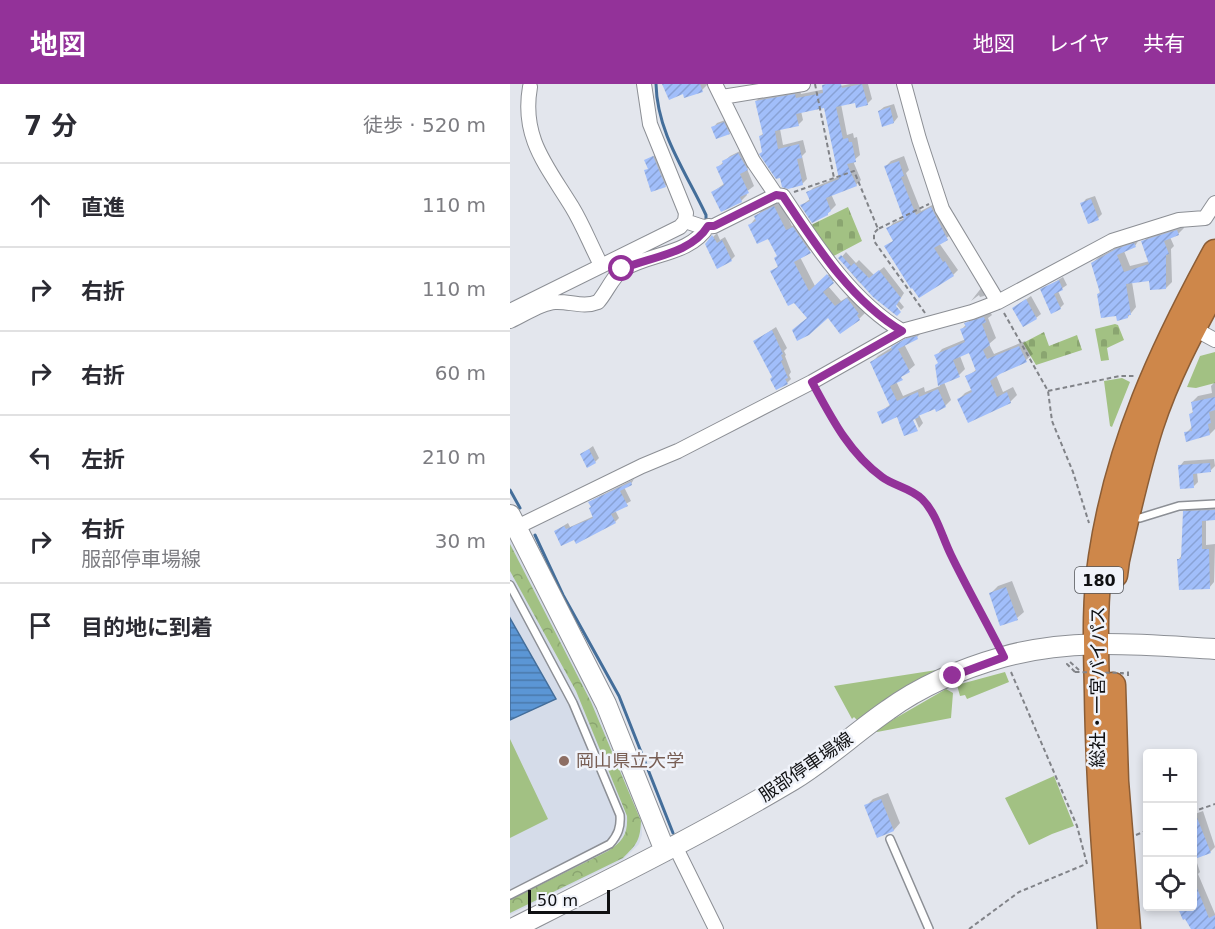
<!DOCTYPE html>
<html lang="ja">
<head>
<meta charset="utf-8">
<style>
  :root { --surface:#fff; --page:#f2f2f3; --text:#2b2b33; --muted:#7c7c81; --line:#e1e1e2; --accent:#933299 }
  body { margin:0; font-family:"DejaVu Sans","Noto Sans JP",sans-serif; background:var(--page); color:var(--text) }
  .controls { position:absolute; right:18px; bottom:18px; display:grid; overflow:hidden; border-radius:6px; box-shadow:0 3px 9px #0003 }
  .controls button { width:54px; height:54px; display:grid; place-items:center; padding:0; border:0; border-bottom:2px solid var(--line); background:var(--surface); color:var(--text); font:30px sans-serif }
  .scale { position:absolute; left:18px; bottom:15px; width:82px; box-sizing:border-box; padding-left:6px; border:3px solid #0f1012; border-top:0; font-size:16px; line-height:21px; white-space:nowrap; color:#0f1012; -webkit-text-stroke:4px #f0f3fa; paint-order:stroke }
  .stop { position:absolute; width:18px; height:18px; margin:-14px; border:4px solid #933299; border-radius:50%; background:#fff }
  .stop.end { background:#933299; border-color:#fff; box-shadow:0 2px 6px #0008 }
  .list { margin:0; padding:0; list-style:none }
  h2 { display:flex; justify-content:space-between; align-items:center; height:78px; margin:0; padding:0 24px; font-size:26px }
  h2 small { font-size:20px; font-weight:400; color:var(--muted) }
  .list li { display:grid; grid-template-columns:39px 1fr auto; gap:18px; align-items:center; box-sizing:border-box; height:84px; padding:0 24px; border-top:2px solid var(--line) }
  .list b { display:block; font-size:22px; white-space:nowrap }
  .list p { margin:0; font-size:20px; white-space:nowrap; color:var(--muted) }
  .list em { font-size:20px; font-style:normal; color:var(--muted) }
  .icon { flex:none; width:33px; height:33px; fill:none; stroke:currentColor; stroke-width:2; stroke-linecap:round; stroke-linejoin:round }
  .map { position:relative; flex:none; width:705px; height:845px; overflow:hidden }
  header { display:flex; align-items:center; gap:36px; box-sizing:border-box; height:84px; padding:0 30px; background:var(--accent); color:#fff }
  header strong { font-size:28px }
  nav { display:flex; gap:33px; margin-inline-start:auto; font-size:21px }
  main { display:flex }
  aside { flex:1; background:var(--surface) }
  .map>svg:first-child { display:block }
  .built { fill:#d5dce9 }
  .grass { fill:#a2c183 }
  .forest { fill:url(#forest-crowns) }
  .cemetery { fill:url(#cemetery-stones) }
  .water { fill:url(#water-rules); stroke:#446e9a; stroke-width:1.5 }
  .shadow { fill:#0003 }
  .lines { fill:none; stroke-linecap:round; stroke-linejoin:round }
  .stream { stroke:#446e9a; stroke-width:3 }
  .building { fill:url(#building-hatch) }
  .lane-casing { stroke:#8c8f95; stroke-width:10 }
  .street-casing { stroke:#8c8f95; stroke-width:16 }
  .secondary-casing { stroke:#8c8f95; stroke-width:22 }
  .highway-casing { stroke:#8b5d36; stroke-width:27 }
  .path { stroke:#818388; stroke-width:2; stroke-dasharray:4.5 3; stroke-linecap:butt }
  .lane { stroke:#fff; stroke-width:7 }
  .street { stroke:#fff; stroke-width:14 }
  .secondary { stroke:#fff; stroke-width:20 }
  .highway { stroke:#ce874a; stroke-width:24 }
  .path-bridge { stroke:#818388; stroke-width:2; stroke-dasharray:4.5 3; stroke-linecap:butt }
  .route { stroke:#933299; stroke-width:8 }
  .education-dot { fill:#8d6e63; stroke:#f0f3fa; stroke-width:2 }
  .labels { text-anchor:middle; stroke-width:5; stroke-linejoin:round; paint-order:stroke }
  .shield { fill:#f0f3fa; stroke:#525458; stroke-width:1.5 }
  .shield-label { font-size:16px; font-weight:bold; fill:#0f1012 }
  .street-label { font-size:18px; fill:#0f1012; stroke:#f0f3fa }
  .education-label { font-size:18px; fill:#785e54; stroke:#f0f3fa; text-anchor:start }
</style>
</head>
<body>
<header>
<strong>地図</strong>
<nav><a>地図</a><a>レイヤ</a><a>共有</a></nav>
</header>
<main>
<aside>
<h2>7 分<small>徒歩 · 520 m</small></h2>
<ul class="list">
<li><svg class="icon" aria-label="ahead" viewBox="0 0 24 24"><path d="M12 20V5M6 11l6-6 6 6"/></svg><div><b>直進</b></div><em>110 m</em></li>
<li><svg class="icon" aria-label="right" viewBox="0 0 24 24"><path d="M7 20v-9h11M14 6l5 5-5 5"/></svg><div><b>右折</b></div><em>110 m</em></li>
<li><svg class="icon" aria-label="right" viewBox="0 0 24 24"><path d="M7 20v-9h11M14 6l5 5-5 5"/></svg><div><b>右折</b></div><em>60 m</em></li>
<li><svg class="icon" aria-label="left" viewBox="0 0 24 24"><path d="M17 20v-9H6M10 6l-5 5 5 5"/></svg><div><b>左折</b></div><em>210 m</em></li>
<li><svg class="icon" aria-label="right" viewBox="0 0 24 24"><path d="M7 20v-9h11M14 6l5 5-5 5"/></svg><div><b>右折</b><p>服部停車場線</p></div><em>30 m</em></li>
<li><svg class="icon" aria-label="arrive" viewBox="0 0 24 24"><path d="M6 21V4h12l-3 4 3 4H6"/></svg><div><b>目的地に到着</b></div></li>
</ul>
</aside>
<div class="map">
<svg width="705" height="845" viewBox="0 0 705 845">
  <defs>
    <pattern id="forest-crowns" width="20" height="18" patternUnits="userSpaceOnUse" patternTransform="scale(1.5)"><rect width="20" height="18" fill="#a2c183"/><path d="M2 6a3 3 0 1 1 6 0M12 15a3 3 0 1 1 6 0" fill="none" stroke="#8aa570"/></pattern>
    <pattern id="cemetery-stones" width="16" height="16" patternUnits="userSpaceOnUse" patternTransform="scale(1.5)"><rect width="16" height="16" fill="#a2c183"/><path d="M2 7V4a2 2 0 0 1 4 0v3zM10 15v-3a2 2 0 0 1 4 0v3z" fill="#8aa570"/></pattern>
    <pattern id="water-rules" width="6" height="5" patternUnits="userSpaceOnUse" patternTransform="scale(1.5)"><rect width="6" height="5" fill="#5b96d5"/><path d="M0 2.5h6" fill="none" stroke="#4a79ab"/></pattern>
    <pattern id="building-hatch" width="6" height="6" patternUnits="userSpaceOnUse" patternTransform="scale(1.5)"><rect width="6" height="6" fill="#a1befa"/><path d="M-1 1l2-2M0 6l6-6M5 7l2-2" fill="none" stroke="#89a2d5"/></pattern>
  </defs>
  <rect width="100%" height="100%" fill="#e3e6ed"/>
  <path class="built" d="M0,456L83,618L132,737V751L129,760L114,775L0,831Z"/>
  <path class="grass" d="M705,268V299L686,304L677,303L690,272Z
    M612,294L620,298L602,343L600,342L594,297Z
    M433,585L348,637L344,633L342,635L324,602Z
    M495,588L499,598L457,615L455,611L450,612L447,601Z
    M436,605L443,609L441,634L367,648L365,646Z
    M0,655L38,735L0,754Z
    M544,692L564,742L542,750L519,761L495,714Z"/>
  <path class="forest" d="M0,460L81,618L131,737C130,757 127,760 113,774L0,829V816L98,767C113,757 118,750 117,732L66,607L0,487Z"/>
  <path class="cemetery" d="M338,123L352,157L320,174L299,142Z
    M605,240L608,241L614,256L597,264L599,276L591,277L585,245Z
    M534,248L539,262L567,251L572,266L526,281L513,259Z"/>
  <path class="water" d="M0,534L46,615L0,636Z"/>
  <path class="shadow" d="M155,0H198L192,6L174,8Z
    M340,0H358L362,15L357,20L346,17L331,20L337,51L343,49L344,54L347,53L350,71L343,77L351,96L346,101L321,110L326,121L317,130L292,121L300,115L298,109L303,104L330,92L315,22L291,27L293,36L288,41L270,45L273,61L293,56L296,68L292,72L297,95L292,100L271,92L253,68L250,52L254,49L246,17L251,12L290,6L291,10Z
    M384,20L388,33L384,38L373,41L369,27L374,23Z
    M218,35L223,45L219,49L203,44L207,39Z
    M234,65L243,79L237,85L244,102L236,108L237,111L231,117L203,108L215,99L207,84L220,72Z
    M147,70L159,98L155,102L136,87L139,84L136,76Z
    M394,72L399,86L396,89L411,127L426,119L442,150L429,159L448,186L443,191L376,163L384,156L378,145L383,139L395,134L376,82L381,77Z
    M585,112L592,130L588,134L572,120L576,115Z
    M270,117L282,142L289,138L306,162L290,173L305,202L324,186L329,192L318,202L331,217L344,209L354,223L352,225L355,229L349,235L318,232L283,246L299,233L262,188L269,181V171L258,153L240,141L251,127Z
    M673,141L674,144L668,150L660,153L664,162L661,165L662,198L656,204L641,195L622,198L626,223L618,233L607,230L588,210L591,207L582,179L589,173L613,160L630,154L625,162L614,167L620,182L640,177L633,158L639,152Z
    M207,149L210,156L215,153L225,172L221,176L196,160Z
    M336,168L346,179L349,176L364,191L374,183L394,209L389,217L394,223L391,226L382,215L388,227H390L386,231L380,226L348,197L330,175Z
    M553,193L557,201L548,207L554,220L550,224L532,206Z
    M472,203L478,208L474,212L470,213L469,211L461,217Z
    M521,212L531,230L526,234L504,224Z
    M480,228L482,231L478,234L486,254L479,260L484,270L515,257L523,270L516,276L486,291L493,308L503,303L507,311L500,318L449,315L455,309L463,305L457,293L467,285L460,267L450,272L455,285L449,291L434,298L441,316L435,322L426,323L409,331L413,339L409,344L402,328L399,329L407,345L395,350L388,331L369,329L381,320L362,278L368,272L403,250L413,247L407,253L394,260L405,281L386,297L393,312L414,303L415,308L430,302L427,281L429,279L426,272L432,265L456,255L452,245L462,234Z
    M266,243L277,264L274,267L276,271L275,272L281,288L279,291L281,295L277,299L264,293L245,257Z
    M705,298V345L700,350L676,349L682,343L680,330L684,327L682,318L688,312L702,309L701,302Z
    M83,362L89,374L85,378L72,370Z
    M704,375L705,382L700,387L687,388L688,398L684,402L670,382L674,377Z
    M124,395L121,400L114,403L121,417L105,426L109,434L105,438L65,454L45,447L58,439L60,443L84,432L80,418L84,415Z
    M705,421V435H696V461L705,460L704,498L699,504L668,476L672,471L674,428L680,423Z
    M502,497L514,528L507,534L481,509L488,502Z
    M378,709L390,739L384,746L368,752L356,722L363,715Z
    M693,727L705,763L700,768L685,773L690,788L688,790L705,830V845H683L682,731Z"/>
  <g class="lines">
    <path class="stream" d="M146,0C147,49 176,88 196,131V138
      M0,406L10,424
      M25,451L53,511L109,612L163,749"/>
  </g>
  <path class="building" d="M152,0H190L193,8L174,14L173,10L159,16Z
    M317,0H331L332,4L352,0L358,21L346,24L345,19L326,23L333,55L338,54L339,58H342L346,78L337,80L347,102L316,114L321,127L318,129V131L302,139L290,121L300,117L296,108L329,95L314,24L286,30L289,42L265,47L268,65L289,60L292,74L287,75L293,101L278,105L272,103L270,94L266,95L249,70L252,68L249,52L253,51L245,17L285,10L286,14L313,9L312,1Z
    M380,23L384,39L372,43L368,27Z
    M214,38L220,50L206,55L201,43Z
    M228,69L238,86L230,90L239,109L230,113L232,118L211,128L201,108L214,101L206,83L213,80L212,77Z
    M143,72L156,103L141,108L134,86L138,85L134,76Z
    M389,77L394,92L391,93L406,131L421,123L438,156L424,164L433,178L435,177L444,192L409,214L402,204L401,205L374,162L383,157L376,144L394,136L374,82Z
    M581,115L589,136L578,140L570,119Z
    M264,122L276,146L283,143L301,169L284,178L299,207L317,190L324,199L313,208L325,222L337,214L349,230L347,231L350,236L330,250L318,234L299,251L287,257L282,246L297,234L284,219L278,222L260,187L268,183L264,174L267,172L258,155L247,160L238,141L246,137L244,132Z
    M667,146L669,151L654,157L659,170L656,171V205L640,206L639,197L616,200L621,231H618V234L607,237L606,232L591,234L587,210L590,209L581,179L606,165L624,159L626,163L607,171L614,188L639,180L631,157Z
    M202,151L207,159L212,156L222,177L207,185L195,160Z
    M331,171L341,182L344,179L359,194L369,186L391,214L386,222L391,228L387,232L363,213L328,174Z
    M549,196L553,206L544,210L551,225L541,230L530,205Z
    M516,215L527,235L513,243L502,224Z
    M474,233L476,238L472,240L480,261L473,266L477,275L509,262L517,278L490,290L480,297L487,313L497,308L501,319L458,339L447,315L462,308L455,292L466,287L459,269L443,276L450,293L428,302L425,281L428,279L424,271L455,258L450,245L456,243L454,239Z
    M262,246L273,270L271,271L273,276L271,277L278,294L275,295L278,300L266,306L260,295L262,293L243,257Z
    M407,252L408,255L388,265L400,288L391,293L393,296L380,302L387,317L408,308L409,313L428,305L436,323L426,328L425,325L408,332L409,333L403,336L408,347L394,352L387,333L372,340L367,328L380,322L360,278L382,266L381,263L395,255Z
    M705,313V326L699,328L701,339L698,340L700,351L676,358L674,348L682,347L679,330L683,329L681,318Z
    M79,365L86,379L77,384L70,370Z
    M700,379L701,388L683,390L684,404L670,405L668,381Z
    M121,398L122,401L110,407L118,422L101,430L106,439L66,460L64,456L51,462L44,447L54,442L56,445L83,434L79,424L81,423L78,418Z
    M705,426V436L692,437V465H699L700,505L669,506L667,475H671L673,427Z
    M496,503L508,536L490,542L479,509Z
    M371,715L384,747L367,754L354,721Z
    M682,721L701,769L682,776Z
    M683,794L699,834L705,831V845H681L675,835L673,836L667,822H682Z"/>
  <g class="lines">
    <g class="lane-casing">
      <path id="lane" d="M622,433L630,434L669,422L705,420
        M0,501L63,619L110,731C111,743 108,751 100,760L0,811
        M380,755L419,845"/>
    </g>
    <g class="street-casing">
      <path id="street" d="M205,0L243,77L266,111
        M394,0L409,55L432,125L488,218
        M20,3C11,54 37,82 62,123C73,141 81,162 91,181
        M212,13L293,0
        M175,137L193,143L204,142L266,111L273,112C305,160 341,217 392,247
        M0,227L170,143L175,137L176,129L140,40L134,0
        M0,237C14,231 30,219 45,218C60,217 73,224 88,218C97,208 103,191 114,185C140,169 180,171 198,142
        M683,244L705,256
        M7,443L132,382L168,367L302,298L392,247L462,228L488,218L602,157L669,136L695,134L705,119
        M165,762L206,845"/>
    </g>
    <g class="secondary-casing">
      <path id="secondary" d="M0,431L96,620L155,767
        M2,845C97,797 192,750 283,696C316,676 346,648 378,626C411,602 454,584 493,573C563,553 634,561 705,565"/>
    </g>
    <g class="highway-casing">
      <path id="highway" d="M605,491L607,476C617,431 627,386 641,342C657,293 681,248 705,204
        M603,601L606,697L618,845
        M600,845C594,766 588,688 587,609C586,564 584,518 591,473C608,360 651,267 705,168"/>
    </g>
    <path class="path" d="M305,0L324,94
      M284,108L344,87L368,145L419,120
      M368,145L364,149V157L415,229
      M494,229L538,307L542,337L563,388L579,439
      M538,307L610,292H626
      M308,308C326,341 341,368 370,392C383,402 402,403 413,417C426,432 431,451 440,469C454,500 471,529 487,558
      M501,588L567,742L577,780
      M565,588L557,580L560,578L569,586
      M618,592V586
      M682,728L705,720
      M626,751L638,746
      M459,845L509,808L576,780"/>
    <use href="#lane" class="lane"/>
    <use href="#street" class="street"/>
    <use href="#secondary" class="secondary"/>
    <use href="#highway" class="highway"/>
    <path class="path-bridge" d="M565,588L613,589L612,591"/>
  </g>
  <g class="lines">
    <path class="route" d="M112,185C139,173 181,170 198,142H204L266,111L273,112C305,160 341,217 392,247L302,298C321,333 339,369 372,393C384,402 401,404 412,415C427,430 432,453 441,471C458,506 477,539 494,573L443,592"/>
  </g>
  <circle class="education-dot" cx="54" cy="677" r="6"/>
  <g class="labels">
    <rect class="shield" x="565" y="483" width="48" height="26" rx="4.5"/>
    <g class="shield-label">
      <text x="589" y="502">180</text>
    </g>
    <g class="street-label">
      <text transform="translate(588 603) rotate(-90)" y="6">総社・一宮バイパス</text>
      <text transform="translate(296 683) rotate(-34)" y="6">服部停車場線</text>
    </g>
    <g class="education-label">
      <text x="66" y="683">岡山県立大学</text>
    </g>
  </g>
</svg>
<div class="controls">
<button>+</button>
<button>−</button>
<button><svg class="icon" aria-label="locate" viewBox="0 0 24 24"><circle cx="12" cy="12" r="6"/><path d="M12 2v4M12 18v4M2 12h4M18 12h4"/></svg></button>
</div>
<div class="scale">50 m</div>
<div class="stop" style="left:112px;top:185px"></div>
<div class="stop end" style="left:443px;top:592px"></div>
</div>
</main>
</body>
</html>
